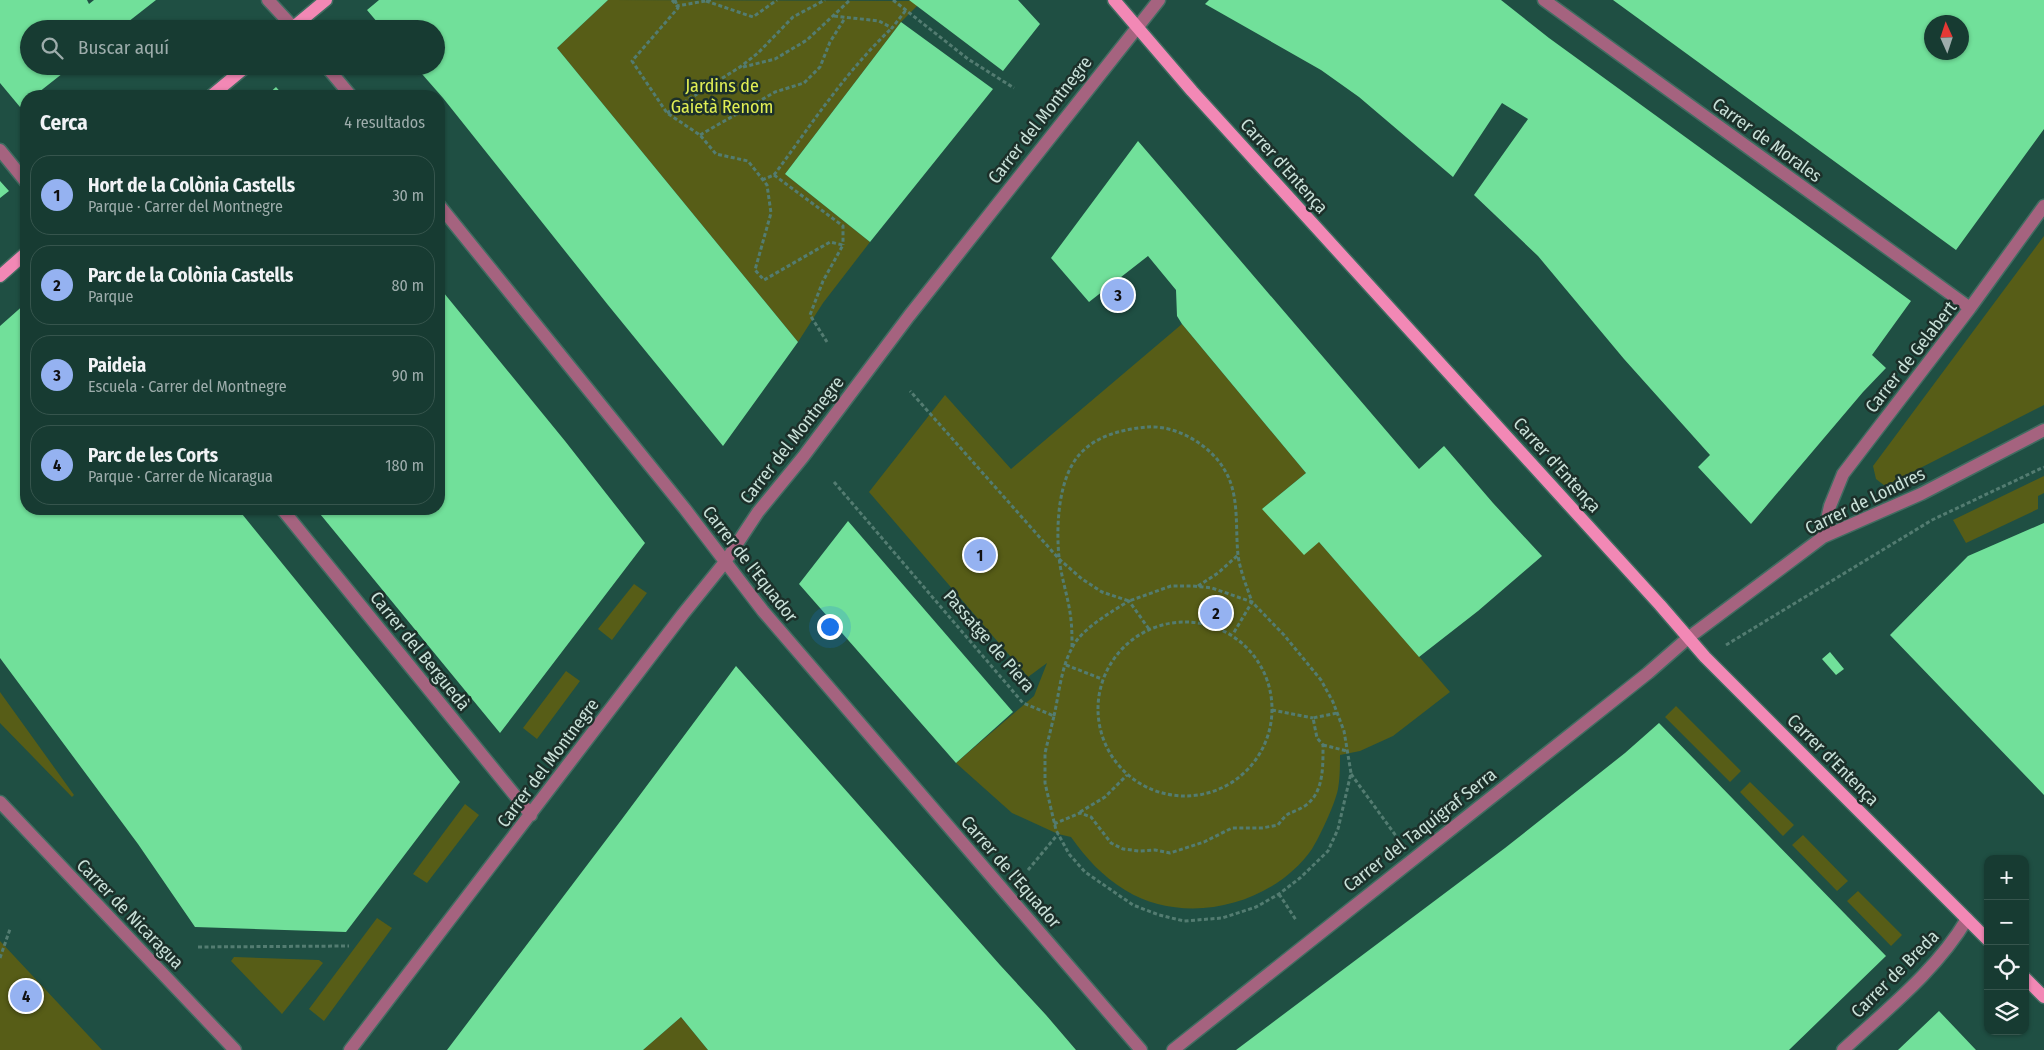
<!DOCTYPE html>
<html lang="es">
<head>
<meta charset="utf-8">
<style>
  :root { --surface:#173b32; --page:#24463e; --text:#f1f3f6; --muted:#9eadac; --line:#36554d; --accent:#95b2f1 }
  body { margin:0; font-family:"Fira Sans Condensed",sans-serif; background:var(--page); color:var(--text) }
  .controls { position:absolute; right:15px; bottom:15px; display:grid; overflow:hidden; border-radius:10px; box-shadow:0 1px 4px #0004 }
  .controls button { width:45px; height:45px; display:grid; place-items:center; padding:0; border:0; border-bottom:1px solid var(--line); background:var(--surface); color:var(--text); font:25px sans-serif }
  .compass { position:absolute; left:1924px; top:15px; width:45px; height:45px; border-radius:50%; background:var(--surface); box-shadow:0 1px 4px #0004; rotate:357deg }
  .you { position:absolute; left:829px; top:626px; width:18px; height:18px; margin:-12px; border:4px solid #fff; border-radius:50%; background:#1a73e8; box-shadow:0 0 0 8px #1a73e833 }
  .badge { display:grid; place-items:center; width:32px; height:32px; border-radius:50%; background:var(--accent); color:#111; font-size:16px; font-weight:700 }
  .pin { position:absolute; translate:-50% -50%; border:2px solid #fff; box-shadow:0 1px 5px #0006 }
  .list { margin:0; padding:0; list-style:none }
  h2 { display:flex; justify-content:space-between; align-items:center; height:65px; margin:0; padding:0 20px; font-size:21px }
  h2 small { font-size:16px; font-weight:400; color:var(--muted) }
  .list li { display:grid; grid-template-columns:32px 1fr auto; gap:15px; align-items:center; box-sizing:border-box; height:80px; margin:0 10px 10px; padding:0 10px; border:1px solid var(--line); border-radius:20px }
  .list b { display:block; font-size:19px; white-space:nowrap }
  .list p { margin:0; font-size:16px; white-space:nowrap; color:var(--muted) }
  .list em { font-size:16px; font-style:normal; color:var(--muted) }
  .icon { flex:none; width:28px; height:28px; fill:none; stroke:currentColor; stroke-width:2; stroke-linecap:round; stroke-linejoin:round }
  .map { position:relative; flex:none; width:2044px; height:1050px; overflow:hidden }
  .search { position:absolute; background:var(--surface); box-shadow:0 1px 4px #0004; left:20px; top:20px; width:425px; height:55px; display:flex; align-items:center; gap:12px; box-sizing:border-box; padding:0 18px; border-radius:28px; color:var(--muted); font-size:19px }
  .panel { position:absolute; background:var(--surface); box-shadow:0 1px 4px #0004; left:20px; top:90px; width:425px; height:425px; border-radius:20px }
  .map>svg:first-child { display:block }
  .green { fill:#575d17 }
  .building { fill:#71e09a; fill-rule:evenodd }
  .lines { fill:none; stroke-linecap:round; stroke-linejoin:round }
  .minor-casing { stroke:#416c61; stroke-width:15 }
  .major-casing { stroke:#416c61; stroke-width:15 }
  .path { stroke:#537c71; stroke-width:3; stroke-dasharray:4 2.5; stroke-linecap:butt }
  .minor { stroke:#a5637f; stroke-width:12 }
  .major { stroke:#f288b5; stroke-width:12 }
  .labels { text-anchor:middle; stroke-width:5; stroke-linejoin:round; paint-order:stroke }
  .park-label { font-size:18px; fill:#e1ee54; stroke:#1c302a }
  .street-label { font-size:18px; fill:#c9e1d9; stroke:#1c302a }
</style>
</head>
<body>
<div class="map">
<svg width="2044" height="1050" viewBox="0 0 2044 1050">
  <rect width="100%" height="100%" fill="#1f4f43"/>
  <path class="green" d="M608,0L922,1L901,22L785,174L870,242L823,303L798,342L557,48Z
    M2044,236V405L1885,486L1876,479L1873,466Z
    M1182,324L1306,473L1262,509L1319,542L1450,692L1393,736L1360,751L1340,755C1340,766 1340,778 1338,789C1335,804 1320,836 1312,849C1272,906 1185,927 1125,890C1102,876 1086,858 1071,837L1058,834L1012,813L956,763L1034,696L1047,663L1028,677L869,492L945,395L1011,469Z
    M2044,476V493L2038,496V509L1966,543L1953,520Z
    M634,584L647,593L612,640L598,629Z
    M566,671L580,681L537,739L523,728Z
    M0,692L74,795L72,797L0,723Z
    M1676,706L1741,771L1730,782L1665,717Z
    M1750,782L1794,825L1783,836L1740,792Z
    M465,804L479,815L427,883L413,874Z
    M1803,835L1848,881L1837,891L1792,845Z
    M1858,891L1902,935L1891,946L1847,901Z
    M377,918L392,928L324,1021L309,1009Z
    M0,941L102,1050H0Z
    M234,957L319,960L323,963L282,1014L231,961Z
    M681,1017L708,1050H643Z"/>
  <path class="building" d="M0,0H87L89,4L94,0H156L119,29H29V66H72L34,96H26V103L20,107L0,83Z
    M379,0H608L557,48L798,342L723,446L608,305L443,98L415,66H436V29H383L367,10Z
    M909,0H1018L1040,24L1003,71Z
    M1209,0H1501L1549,38L1911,301L1872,355L1886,368L1863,392L1751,524L1698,467L1710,455L1624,359L1538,256L1474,195L1528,119L1502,103L1453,177L1359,97L1321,70L1205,4Z
    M1613,0H2044V129L1956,250ZM1932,22H1962V52H1932Z
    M901,22L993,89L870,242L785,174Z
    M276,87L284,96H266Z
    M1138,141L1419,469L1444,446L1493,503L1542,556L1478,611L1419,657L1319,542L1304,555L1262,509L1306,473L1182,324L1177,316L1176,290L1148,256L1089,302L1051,258Z
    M0,181L9,191L0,198Z
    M439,287L565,441L645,543L500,733L316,509H439Z
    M26,303V509H238L460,782L346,932L195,927L138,844L0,658V326Z
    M848,521L1013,712L956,763L799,584Z
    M2044,523V795L1890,635L1968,556Z
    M1830,652L1844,669L1836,675L1822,659Z
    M736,666L1000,965L1046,1015L1076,1050H708L681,1017L643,1050H447L622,819Z
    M1659,723L1886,956L1789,1050H1236L1505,848L1625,753Z
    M1939,1011L1976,1050H1898Z"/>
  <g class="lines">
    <g class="minor-casing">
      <path id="minor" d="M268,0L295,29
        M1544,0L1970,308
        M326,66L351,96
        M0,150L26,182
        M439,205L685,509L763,611L1141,1050
        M282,509L531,815
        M1823,537L1830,506L1843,474L1970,308L2044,206
        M0,802L235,1050
        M350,1050L683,614L725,562L758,512L803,457L909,316L1159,0
        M1173,1050L1648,673L1688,638L1823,537L1921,494L2044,430
        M1843,1050C1887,1009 1936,971 1967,919"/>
    </g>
    <g class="major-casing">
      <path id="major" d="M1114,0L1192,91L1660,605L1705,657L1988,940
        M291,29L326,0
        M211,96L247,66
        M0,276L26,253
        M2025,978L2044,997"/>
    </g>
    <path class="path" d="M672,0L677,6L711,0
      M675,0L678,8L632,61L667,113L700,135L716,154L748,161L767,185L771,213L755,270L764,280L830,242L843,245L823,281L810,315L827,342
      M893,0L968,59L1014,88
      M706,1L753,17L777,0
      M834,16L879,21L892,28L906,10
      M743,67L775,59L807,40L850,0
      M667,113L740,67L758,53L793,17L825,0
      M700,135L775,92L804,83L820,67L830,42L845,18
      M774,175L843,226V245
      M762,180L774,175C811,125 846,71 892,28
      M834,482L1023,703L1054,716L1045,753V783L1056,830L1069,854L1085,872L1133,905L1159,915L1184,921L1222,918L1256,907L1279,894L1300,878L1328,851L1338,829L1351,773L1344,731L1333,702L1321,680L1284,635L1252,602L1212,588L1193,586H1171L1129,601L1102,592L1082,579L1059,559L910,391
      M1198,586L1218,573L1238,555
      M1098 709a87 87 0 1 1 174 0a87 87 0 1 1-174 0Z
      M1726,645L1932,520L2044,467
      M1072,647C1072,638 1072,629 1071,620C1069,599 1061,578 1059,557C1056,527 1058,479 1079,455C1096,435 1124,429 1148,427C1176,425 1210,445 1224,469C1240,494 1235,527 1238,555C1240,571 1247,587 1252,602L1233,634
      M1066,665L1102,679
      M1272,710L1313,718
      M1054,716C1059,694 1061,668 1072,648C1081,629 1111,612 1129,601L1149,629
      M1323,745L1347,751
      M1351,774L1399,840
      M1080,812L1105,797L1127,775
      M1054,824L1080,813L1091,817L1111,843L1123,849L1139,851L1155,850L1170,853L1204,842L1232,828H1262L1278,825C1289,810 1289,815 1303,807C1324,795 1323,767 1323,745L1317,738L1313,718L1337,713
      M1028,870L1058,834
      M1279,894L1296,920
      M198,947L349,946
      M0,958L10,929"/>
    <use href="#minor" class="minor"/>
    <use href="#major" class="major"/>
  </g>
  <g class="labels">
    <g class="park-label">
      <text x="722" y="92">Jardins de<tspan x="722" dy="21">Gaietà Renom</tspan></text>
    </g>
    <g class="street-label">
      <text transform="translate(1040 120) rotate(-52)" y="6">Carrer del Montnegre</text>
      <text transform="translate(1767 140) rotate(36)" y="6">Carrer de Morales</text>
      <text transform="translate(1284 166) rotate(48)" y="6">Carrer d'Entença</text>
      <text transform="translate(1911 357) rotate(-52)" y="6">Carrer de Gelabert</text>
      <text transform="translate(792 440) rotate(-52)" y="6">Carrer del Montnegre</text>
      <text transform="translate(1557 465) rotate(48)" y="6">Carrer d'Entença</text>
      <text transform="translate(1865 501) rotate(-26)" y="6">Carrer de Londres</text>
      <text transform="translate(750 564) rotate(52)" y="6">Carrer de l'Equador</text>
      <text transform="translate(989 641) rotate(49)" y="6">Passatge de Piera</text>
      <text transform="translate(420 651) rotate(51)" y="6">Carrer del Berguedà</text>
      <text transform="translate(1833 760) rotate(45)" y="6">Carrer d'Entença</text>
      <text transform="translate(548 763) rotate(-53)" y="6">Carrer del Montnegre</text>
      <text transform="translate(1420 830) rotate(-38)" y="6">Carrer del Taquígraf Serra</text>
      <text transform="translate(1011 872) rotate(49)" y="6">Carrer de l'Equador</text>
      <text transform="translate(130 914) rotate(46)" y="6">Carrer de Nicaragua</text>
      <text transform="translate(1895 974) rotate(-45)" y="6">Carrer de Breda</text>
    </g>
  </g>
</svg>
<div class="controls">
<button>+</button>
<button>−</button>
<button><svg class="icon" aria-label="locate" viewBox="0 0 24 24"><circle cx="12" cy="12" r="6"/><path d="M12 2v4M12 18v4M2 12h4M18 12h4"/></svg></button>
<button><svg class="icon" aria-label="layers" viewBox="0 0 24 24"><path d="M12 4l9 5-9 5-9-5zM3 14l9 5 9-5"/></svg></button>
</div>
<svg class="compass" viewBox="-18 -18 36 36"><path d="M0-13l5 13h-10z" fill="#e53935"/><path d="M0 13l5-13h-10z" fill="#9eadac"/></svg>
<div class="you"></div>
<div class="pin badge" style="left:980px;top:555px">1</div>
<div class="pin badge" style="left:1216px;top:613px">2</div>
<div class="pin badge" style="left:1118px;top:295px">3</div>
<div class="pin badge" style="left:26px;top:996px">4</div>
<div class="search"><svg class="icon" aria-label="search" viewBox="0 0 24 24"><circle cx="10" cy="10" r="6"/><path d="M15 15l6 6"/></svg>Buscar aquí</div>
<section class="panel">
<h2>Cerca<small>4 resultados</small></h2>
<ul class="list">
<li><span class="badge">1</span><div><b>Hort de la Colònia Castells</b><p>Parque · Carrer del Montnegre</p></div><em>30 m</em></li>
<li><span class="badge">2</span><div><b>Parc de la Colònia Castells</b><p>Parque</p></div><em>80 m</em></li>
<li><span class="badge">3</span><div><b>Paideia</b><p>Escuela · Carrer del Montnegre</p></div><em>90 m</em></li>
<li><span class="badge">4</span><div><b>Parc de les Corts</b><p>Parque · Carrer de Nicaragua</p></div><em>180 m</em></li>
</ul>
</section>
</div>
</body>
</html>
